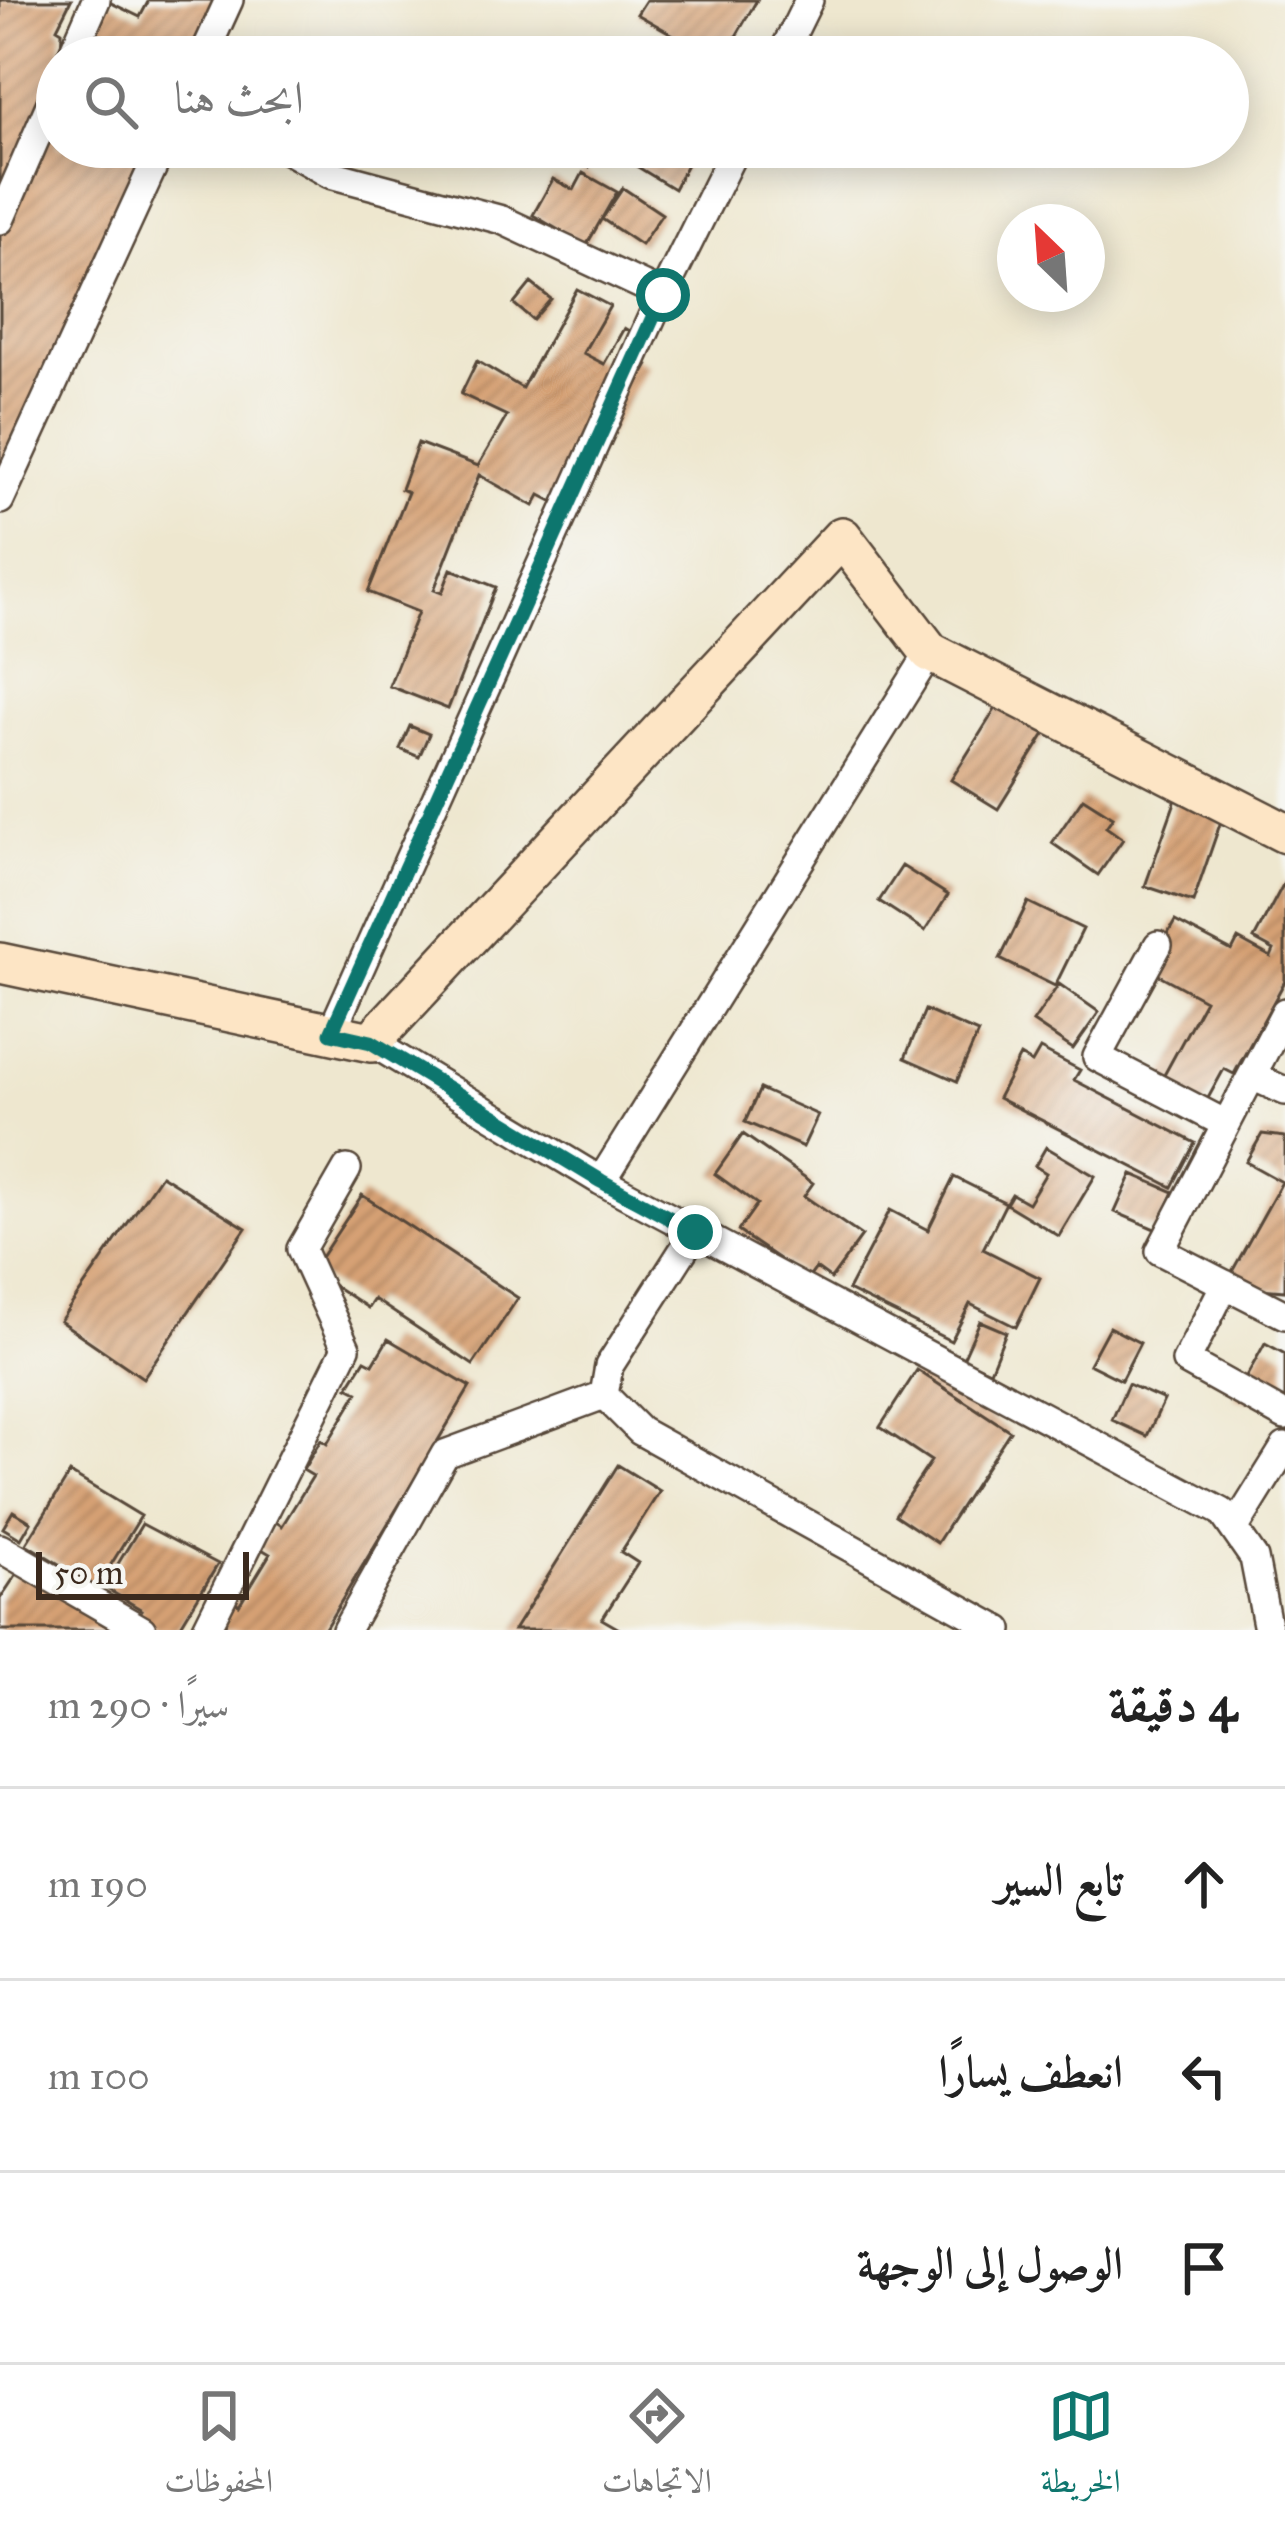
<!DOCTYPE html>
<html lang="ar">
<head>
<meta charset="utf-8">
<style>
  :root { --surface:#fff; --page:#f6f6f6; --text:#222; --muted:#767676; --line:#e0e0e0; --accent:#0f766e }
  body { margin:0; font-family:"IM FELL Great Primer",Amiri,serif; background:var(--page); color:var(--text); direction:rtl }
  .compass { position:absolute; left:997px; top:204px; width:108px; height:108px; border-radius:50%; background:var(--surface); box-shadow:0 6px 30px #0003; rotate:335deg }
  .scale { position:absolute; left:36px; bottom:30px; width:213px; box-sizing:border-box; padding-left:12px; border:6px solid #3b2a1e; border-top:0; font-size:33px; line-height:42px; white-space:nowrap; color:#3b2a1e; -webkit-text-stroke:9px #f6f6f2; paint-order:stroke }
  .stop { position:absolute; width:36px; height:36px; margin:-27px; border:9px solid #0f766e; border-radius:50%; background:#fff }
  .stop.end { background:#0f766e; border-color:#fff; box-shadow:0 3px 12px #0008 }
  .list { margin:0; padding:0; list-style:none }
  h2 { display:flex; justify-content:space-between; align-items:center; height:156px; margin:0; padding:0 48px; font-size:51px }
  h2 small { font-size:39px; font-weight:400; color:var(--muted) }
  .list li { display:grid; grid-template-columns:78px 1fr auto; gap:36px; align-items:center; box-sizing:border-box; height:192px; padding:0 48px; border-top:3px solid var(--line) }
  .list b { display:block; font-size:45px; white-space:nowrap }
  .list em { font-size:39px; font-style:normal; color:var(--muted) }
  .icon { flex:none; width:66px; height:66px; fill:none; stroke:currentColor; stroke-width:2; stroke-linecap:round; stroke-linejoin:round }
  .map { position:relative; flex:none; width:1285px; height:1630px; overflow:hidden; direction:ltr }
  .search { position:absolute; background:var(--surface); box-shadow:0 6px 30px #0003; left:36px; right:36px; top:36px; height:132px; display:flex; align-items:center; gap:30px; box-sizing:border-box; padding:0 42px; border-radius:66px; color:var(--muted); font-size:45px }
  .sheet { height:732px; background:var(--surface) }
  nav { display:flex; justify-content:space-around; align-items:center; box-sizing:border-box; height:168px; border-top:3px solid var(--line); background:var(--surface); font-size:33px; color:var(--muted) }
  nav a { display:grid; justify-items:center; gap:6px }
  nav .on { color:var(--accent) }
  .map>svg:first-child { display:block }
  .building { fill:url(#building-hatch) }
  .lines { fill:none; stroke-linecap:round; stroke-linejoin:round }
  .street-casing { stroke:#564639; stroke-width:32 }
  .secondary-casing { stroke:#564639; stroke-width:44 }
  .street { stroke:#fff; stroke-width:27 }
  .secondary { stroke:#fde5c5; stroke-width:39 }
  .route { stroke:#0f766e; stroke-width:15 }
</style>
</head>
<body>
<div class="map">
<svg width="1285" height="1630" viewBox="0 0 1285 1630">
  <defs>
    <pattern id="building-hatch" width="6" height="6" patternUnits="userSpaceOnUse" patternTransform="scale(3)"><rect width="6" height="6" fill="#d6a174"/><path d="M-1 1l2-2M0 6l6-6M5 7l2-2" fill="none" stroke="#af835f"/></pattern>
  </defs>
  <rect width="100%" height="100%" fill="#f6f6f2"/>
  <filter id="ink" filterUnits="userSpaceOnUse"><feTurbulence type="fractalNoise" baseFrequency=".00833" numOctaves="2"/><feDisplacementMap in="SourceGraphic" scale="24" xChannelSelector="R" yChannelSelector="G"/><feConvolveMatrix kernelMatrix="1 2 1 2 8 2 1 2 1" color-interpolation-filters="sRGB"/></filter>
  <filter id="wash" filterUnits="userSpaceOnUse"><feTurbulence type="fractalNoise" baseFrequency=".004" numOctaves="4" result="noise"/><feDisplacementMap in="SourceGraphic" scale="48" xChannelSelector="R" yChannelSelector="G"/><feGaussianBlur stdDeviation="2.7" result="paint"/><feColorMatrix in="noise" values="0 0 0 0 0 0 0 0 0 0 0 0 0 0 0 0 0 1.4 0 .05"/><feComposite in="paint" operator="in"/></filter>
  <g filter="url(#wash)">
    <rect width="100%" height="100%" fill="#eee7cf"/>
    <g id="blocks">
      <path class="building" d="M0,0H71L57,28L62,31L57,147H167L10,465L0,460Z
        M149,0H240L212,57H78L107,1L140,17Z
        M646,0H757L724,57H712L637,14Z
        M566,147H600L589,167L563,153Z
        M605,147H696L674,189Z
        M583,173L617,192L586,246L533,215L553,179L574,190Z
        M623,188L662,214L641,245L602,219Z
        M531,283L551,299L533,320L514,304Z
        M577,289L610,306L583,353L604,364L624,328L638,336L628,355L648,365L567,509L540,495L534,506L479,475L434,590L442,593L451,569L496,587L448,709L389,686L418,612L368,592L408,492L401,489L418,443L478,466L507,416L461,394L477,361L522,388Z
        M1001,700L1048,729L998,809L951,780Z
        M410,726L429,734L419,757L400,749Z
        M1180,788L1227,804L1193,902L1145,886Z
        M1083,798L1113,817L1106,827L1123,839L1098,875L1052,843Z
        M902,866L948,895L925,931L879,901Z
        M1285,881V981L1234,1074L1224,1069L1201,1111L1157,1088L1205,1000L1148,969L1175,921L1232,951L1238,939L1271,957L1274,950L1254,939Z
        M1028,902L1083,929L1055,986L1000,959Z
        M1059,984L1099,1012L1073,1049L1033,1022Z
        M925,1010L978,1033L957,1081L905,1058Z
        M1040,1049L1080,1070L1074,1080L1195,1143L1172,1187L998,1098L1020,1056L1032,1063Z
        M760,1089L818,1115L803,1147L745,1122Z
        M743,1134L813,1183L804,1196L862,1236L831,1279L816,1268L808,1279L738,1231L757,1204L715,1174Z
        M1262,1134L1285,1137V1291L1224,1286L1282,1182L1246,1162Z
        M1046,1147L1095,1176L1059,1236L1006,1204L1012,1194L1028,1203L1046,1173L1035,1166Z
        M1132,1174L1174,1192L1157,1230L1115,1212Z
        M161,1175L246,1228L143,1378L60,1321Z
        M954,1177L1006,1203L983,1249L1040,1278L1016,1327L970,1304L951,1341L848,1290L890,1210L928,1230Z
        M362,1195L518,1298L473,1365L374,1299L368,1308L312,1271Z
        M980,1321L1006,1332L990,1371L963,1359Z
        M1109,1327L1140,1343L1121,1380L1089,1364Z
        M388,1339L470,1387L324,1630H219L233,1600L239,1605L270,1554L260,1548L276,1522L282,1526L313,1476L303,1470L321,1440L327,1444L358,1392L348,1387L365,1360L373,1364Z
        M1265,1343L1285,1354V1403L1234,1399Z
        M917,1370L1010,1431L937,1543L895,1515L931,1461L880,1427Z
        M1128,1384L1164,1400L1147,1436L1112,1420Z
        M618,1465L660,1491L621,1552L638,1563L602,1619L621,1630H514Z
        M70,1473L141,1516L97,1587L26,1544Z
        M13,1511L31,1522L21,1539L3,1528Z
        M142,1524L218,1564L178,1630H159L137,1617L142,1610L104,1587Z
        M20,1569L112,1630H0V1599Z"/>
    </g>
  </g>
  <g filter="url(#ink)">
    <use href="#blocks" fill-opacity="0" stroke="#564639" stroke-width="3"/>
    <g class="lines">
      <g class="street-casing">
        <path id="street" d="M71,57L96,0
          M203,57L229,0
          M781,57L809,0
          M282,147L330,174L502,220L663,295
          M0,220L57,89
          M0,500L162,147
          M1158,945L1097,1057L1226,1124
          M1285,1012L1160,1251L1285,1315
          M331,1033L655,310L736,147
          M371,1042L601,1181L1222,1512L1254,1558L1268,1630
          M1252,1076L1285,1091
          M601,1181L930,652
          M1225,1284L1186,1361L1285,1416
          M604,1395L640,1431L999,1630
          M1234,1529L1285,1447
          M0,1548L142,1630
          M206,1630L346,1348L301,1249L347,1169
          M346,1630L445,1454L604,1395L609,1366L695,1232"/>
      </g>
      <g class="secondary-casing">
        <path id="secondary" d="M0,963L371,1042L842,537L930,652L1285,833"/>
      </g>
      <use href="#street" class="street"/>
      <use href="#secondary" class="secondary"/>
    </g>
  </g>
  <g class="lines" filter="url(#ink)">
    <path class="route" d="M663,295L331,1033L371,1042L601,1181L695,1232"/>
  </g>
</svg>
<svg class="compass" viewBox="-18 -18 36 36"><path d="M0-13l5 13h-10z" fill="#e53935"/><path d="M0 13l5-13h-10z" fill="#767676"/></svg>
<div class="scale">50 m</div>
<div class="stop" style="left:663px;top:295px"></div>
<div class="stop end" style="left:695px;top:1232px"></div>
<div class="search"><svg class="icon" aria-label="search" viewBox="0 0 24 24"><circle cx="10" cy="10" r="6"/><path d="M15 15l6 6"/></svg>ابحث هنا</div>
</div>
<section class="sheet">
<h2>4 دقيقة<small>سيرًا · 290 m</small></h2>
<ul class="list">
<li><svg class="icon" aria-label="ahead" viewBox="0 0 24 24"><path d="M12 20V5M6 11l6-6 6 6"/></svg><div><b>تابع السير</b></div><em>190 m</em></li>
<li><svg class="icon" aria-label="left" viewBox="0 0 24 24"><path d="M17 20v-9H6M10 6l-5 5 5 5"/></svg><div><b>انعطف يسارًا</b></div><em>100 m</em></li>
<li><svg class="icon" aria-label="arrive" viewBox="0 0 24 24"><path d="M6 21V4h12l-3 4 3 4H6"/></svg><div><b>الوصول إلى الوجهة</b></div></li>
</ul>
</section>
<nav>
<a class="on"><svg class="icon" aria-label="map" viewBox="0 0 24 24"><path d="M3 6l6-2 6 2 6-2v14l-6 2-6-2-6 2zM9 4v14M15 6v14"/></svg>الخريطة</a>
<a><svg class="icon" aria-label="directions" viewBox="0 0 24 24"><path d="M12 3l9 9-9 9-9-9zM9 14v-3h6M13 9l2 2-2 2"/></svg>الاتجاهات</a>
<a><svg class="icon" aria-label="saved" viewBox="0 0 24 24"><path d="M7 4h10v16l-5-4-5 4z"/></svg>المحفوظات</a>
</nav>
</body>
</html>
